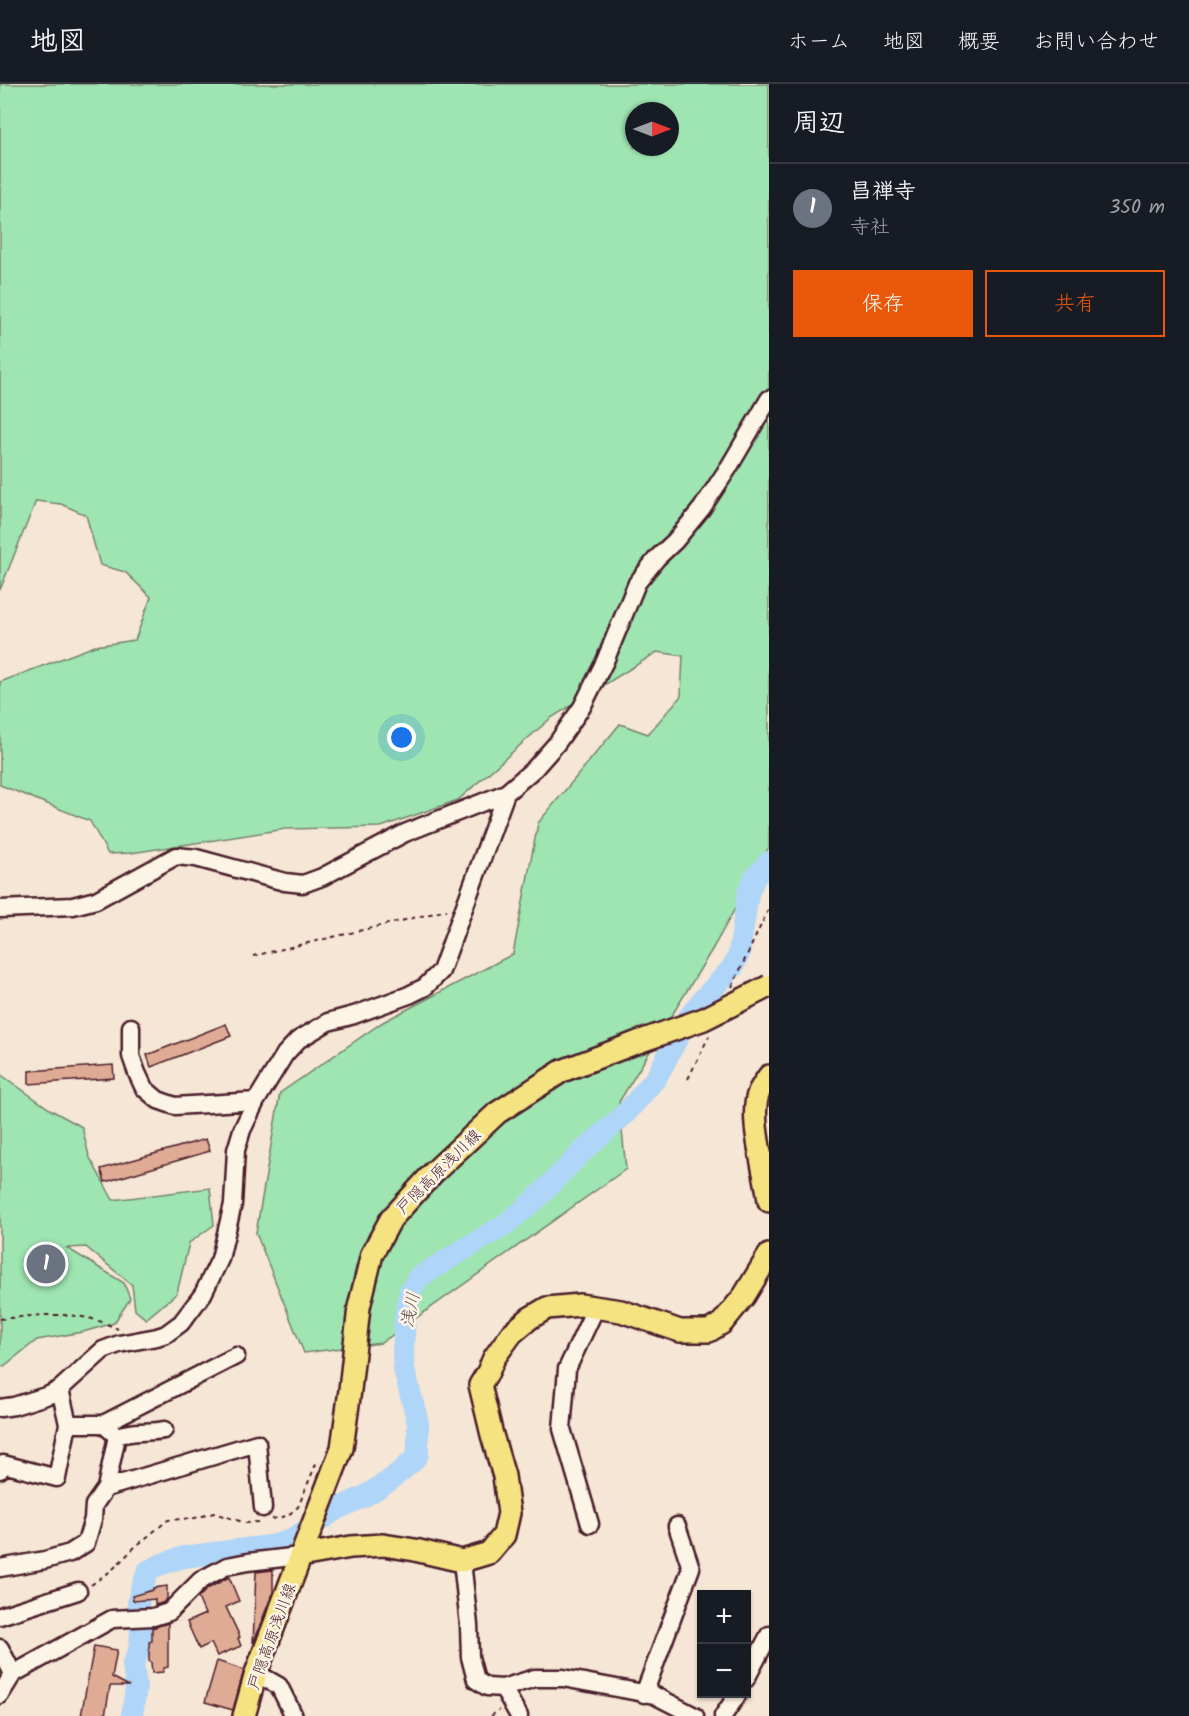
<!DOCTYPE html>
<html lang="ja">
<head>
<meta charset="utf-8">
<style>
  :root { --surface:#171b24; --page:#242831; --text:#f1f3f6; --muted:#9ea1a6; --line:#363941; --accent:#ea580c }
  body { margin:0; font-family:Kalam,"Klee One",sans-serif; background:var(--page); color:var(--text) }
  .controls { position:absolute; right:18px; bottom:18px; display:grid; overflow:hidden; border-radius:0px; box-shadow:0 2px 4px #0004 }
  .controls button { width:54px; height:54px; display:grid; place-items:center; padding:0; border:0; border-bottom:2px solid var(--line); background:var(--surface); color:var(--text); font:30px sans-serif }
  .compass { position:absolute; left:625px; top:18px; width:54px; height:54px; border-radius:50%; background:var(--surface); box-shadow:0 2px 4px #0004; rotate:90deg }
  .you { position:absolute; left:402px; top:654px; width:21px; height:21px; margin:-15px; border:4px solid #fff; border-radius:50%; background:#1a73e8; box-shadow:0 0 0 9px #1a73e833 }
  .badge { display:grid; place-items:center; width:39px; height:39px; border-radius:50%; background:var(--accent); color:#fff; font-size:20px; font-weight:700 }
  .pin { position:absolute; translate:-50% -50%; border:3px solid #fff; box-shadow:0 2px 6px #0006 }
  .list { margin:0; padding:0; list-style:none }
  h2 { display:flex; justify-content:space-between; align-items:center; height:78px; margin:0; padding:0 24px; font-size:26px }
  h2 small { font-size:20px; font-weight:400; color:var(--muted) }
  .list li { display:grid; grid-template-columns:39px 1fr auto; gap:18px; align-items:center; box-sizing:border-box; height:90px; padding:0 24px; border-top:2px solid var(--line) }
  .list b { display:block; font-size:22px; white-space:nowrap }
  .list p { margin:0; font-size:20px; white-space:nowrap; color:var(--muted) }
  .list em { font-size:20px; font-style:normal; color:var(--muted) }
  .actions { display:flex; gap:12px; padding:18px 24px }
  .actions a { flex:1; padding:14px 0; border:2px solid var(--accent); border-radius:0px; text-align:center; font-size:21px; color:var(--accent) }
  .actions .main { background:var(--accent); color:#fff }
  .map { position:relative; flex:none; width:769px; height:1632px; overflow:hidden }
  header { display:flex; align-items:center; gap:36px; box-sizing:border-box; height:84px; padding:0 30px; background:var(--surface); border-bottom:2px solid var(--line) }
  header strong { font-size:28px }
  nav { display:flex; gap:33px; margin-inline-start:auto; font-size:21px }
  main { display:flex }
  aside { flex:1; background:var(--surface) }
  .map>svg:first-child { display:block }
  .green { fill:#9ee5b1; stroke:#74826e; stroke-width:1.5; fill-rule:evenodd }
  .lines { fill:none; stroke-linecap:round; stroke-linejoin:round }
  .river { stroke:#afd5f8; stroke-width:22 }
  .building { fill:#e0ab94; stroke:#4a1f2b; stroke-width:1.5 }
  .minor-casing { stroke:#4a1f2b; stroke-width:21 }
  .major-casing { stroke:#4a1f2b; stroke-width:26 }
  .path { stroke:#4a1f2b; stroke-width:2; stroke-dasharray:4.5 4.5; stroke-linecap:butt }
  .minor { stroke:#fcf5e5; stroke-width:16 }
  .major { stroke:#f5e382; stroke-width:21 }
  .major-bridge-casing { stroke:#4a1f2b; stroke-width:26; stroke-linecap:butt }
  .major-bridge { stroke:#f5e382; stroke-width:21 }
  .labels { text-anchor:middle; stroke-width:5; stroke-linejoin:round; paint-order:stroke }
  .street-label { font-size:16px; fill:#4a1f2b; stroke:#fcf5e5 }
  .water-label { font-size:18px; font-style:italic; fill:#634c5e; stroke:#fcf5e5 }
</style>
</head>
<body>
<header>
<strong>地図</strong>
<nav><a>ホーム</a><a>地図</a><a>概要</a><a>お問い合わせ</a></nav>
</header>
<main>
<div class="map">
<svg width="769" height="1632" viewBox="0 0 769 1632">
  <rect width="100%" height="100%" fill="#f6e6d5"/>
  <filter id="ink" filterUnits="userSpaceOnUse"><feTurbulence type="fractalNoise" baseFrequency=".0167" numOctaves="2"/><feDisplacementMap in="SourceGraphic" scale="12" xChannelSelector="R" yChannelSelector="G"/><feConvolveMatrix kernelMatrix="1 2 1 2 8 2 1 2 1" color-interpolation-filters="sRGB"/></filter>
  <g filter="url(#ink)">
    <path class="green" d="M0,0H769V763L713,864L619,1018L626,1085L381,1259L304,1269L256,1149L280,1009L383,938L513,870L538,739L620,640L648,650L681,612L683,572L657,568L551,634L458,716L381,743L285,745L131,769L108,770L90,737L0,701V598L95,562L135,556L151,513L125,488L100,481L86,431L61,420L36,417L0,506ZM634,27H670V63H634Z
      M0,990L51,1026L82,1043L89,1072L113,1116L210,1104L214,1141L189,1159L177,1209L146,1235L135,1226L132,1201L86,1163L67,1164L124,1199L130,1215L114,1239L83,1248L37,1256L4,1282H0Z"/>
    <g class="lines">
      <path class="river" d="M132,1632L136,1604L133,1580L139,1566L141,1549L138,1519L140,1508L148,1487L162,1480L184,1473L276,1461L291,1456L337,1425L365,1412L389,1397L413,1377L418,1370V1339L404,1285L403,1268L405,1231L410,1207L419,1193L506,1140L536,1115L580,1070L625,1030L656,994L687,936L703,915L733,883L739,870L748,809L755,793L769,778"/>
    </g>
    <path class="building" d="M226,940L231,952L151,983L147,971Z
      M113,981L114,994L29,1000V987Z
      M206,1055L210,1067L105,1098L101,1085Z
      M273,1486V1508L253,1559L256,1488Z
      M229,1493L239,1517L226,1523L240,1553L238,1554L241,1562L217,1572L211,1559L199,1565L187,1538L205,1530L198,1514L207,1505Z
      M167,1502V1515L162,1519L155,1521V1515L133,1517L132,1512L153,1506V1504Z
      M168,1539V1583L164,1584L163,1588L152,1589L151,1578L149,1577V1558L152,1557V1544Z
      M94,1562L117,1566L112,1593L129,1602H110L105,1632H81Z
      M217,1577L244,1586L233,1626L205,1618Z"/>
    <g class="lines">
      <g class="minor-casing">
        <path id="minor" d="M0,825L73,822L96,816L176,772L196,774L285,798L303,800L322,793L405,749L506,709
          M131,943V972L137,989L144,1004L158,1016L175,1022L256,1017
          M60,1305L68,1340H103L236,1272
          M0,1324L14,1322L49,1311L60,1305L103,1266L119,1260L157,1253L166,1250L181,1239L203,1210L220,1175L233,1120L236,1066L242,1046L256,1017L285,970L298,956L328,938L354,931L409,911L425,903L441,887L506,709L535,684L557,659L582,623L605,577L637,499L657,474L675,457L702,424L729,383L769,315
          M117,1352C131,1346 149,1349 164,1346
          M0,1386L3,1380L57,1394L68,1340
          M106,1404L257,1359L263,1424
          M590,1440L562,1345L567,1285L596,1223
          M462,1477L469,1541L470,1573L476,1596L487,1603L503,1604L535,1594H563L654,1611L695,1632
          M0,1484L45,1476L70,1469L86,1459L93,1435L94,1421L106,1404L117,1352L103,1340
          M0,1532L78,1507
          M0,1564L13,1590
          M256,1589L279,1602L294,1632
          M746,1595L769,1551
          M503,1604L519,1632
          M644,1610L691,1484L677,1442
          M0,1611L13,1590L112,1535L153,1533L169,1528L201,1496L227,1482L248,1478L300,1472
          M723,1632L738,1610"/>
      </g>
      <g class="major-casing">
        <path id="major" d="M769,992C766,997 761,1003 759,1008C748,1034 766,1089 769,1117
          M300,1472L351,1463L383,1461L415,1466L462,1477L489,1469L504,1451L509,1429L504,1392L492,1351L480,1301L488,1288L494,1274L512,1249L530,1234L547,1224L580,1221L621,1227L680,1247H709L722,1239L744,1212L769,1171
          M244,1632L256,1589L342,1364L350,1306L359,1223L372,1170L391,1135L433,1089L497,1029L562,987L638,958"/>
      </g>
      <path class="path" d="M253,872L447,826
        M732,903L769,824
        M688,995L709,952
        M0,1235C31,1232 65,1227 96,1236C103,1238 111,1242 118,1245
        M272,1435L287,1432L298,1423L316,1380L318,1379
        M91,1501L112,1486L136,1462L168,1436L195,1434L214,1429L246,1439L258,1438
        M491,1632L499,1626"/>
      <use href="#minor" class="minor"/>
      <use href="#major" class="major"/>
      <g class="major-bridge-casing">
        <path id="major-bridge" d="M638,958L704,935L769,902"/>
      </g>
      <use href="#major-bridge" class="major-bridge"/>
    </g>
  </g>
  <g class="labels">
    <g class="street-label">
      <text transform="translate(438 1087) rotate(-45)" y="6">戸隠高原浅川線</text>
      <text transform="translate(271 1552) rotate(-70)" y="6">戸隠高原浅川線</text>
    </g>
    <g class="water-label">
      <text transform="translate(410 1226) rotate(-79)" y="6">浅川</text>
    </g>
  </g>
</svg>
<div class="controls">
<button>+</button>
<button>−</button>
</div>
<svg class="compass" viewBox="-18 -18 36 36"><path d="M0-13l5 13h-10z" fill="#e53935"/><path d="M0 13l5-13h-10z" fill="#9ea1a6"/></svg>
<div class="you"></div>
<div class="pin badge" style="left:46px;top:1180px;background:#6b7280">1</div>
</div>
<aside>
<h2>周辺<small></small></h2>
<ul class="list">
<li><span class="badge" style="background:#6b7280">1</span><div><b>昌禅寺</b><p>寺社</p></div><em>350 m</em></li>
</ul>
<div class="actions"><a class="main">保存</a><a>共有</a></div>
</aside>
</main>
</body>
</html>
